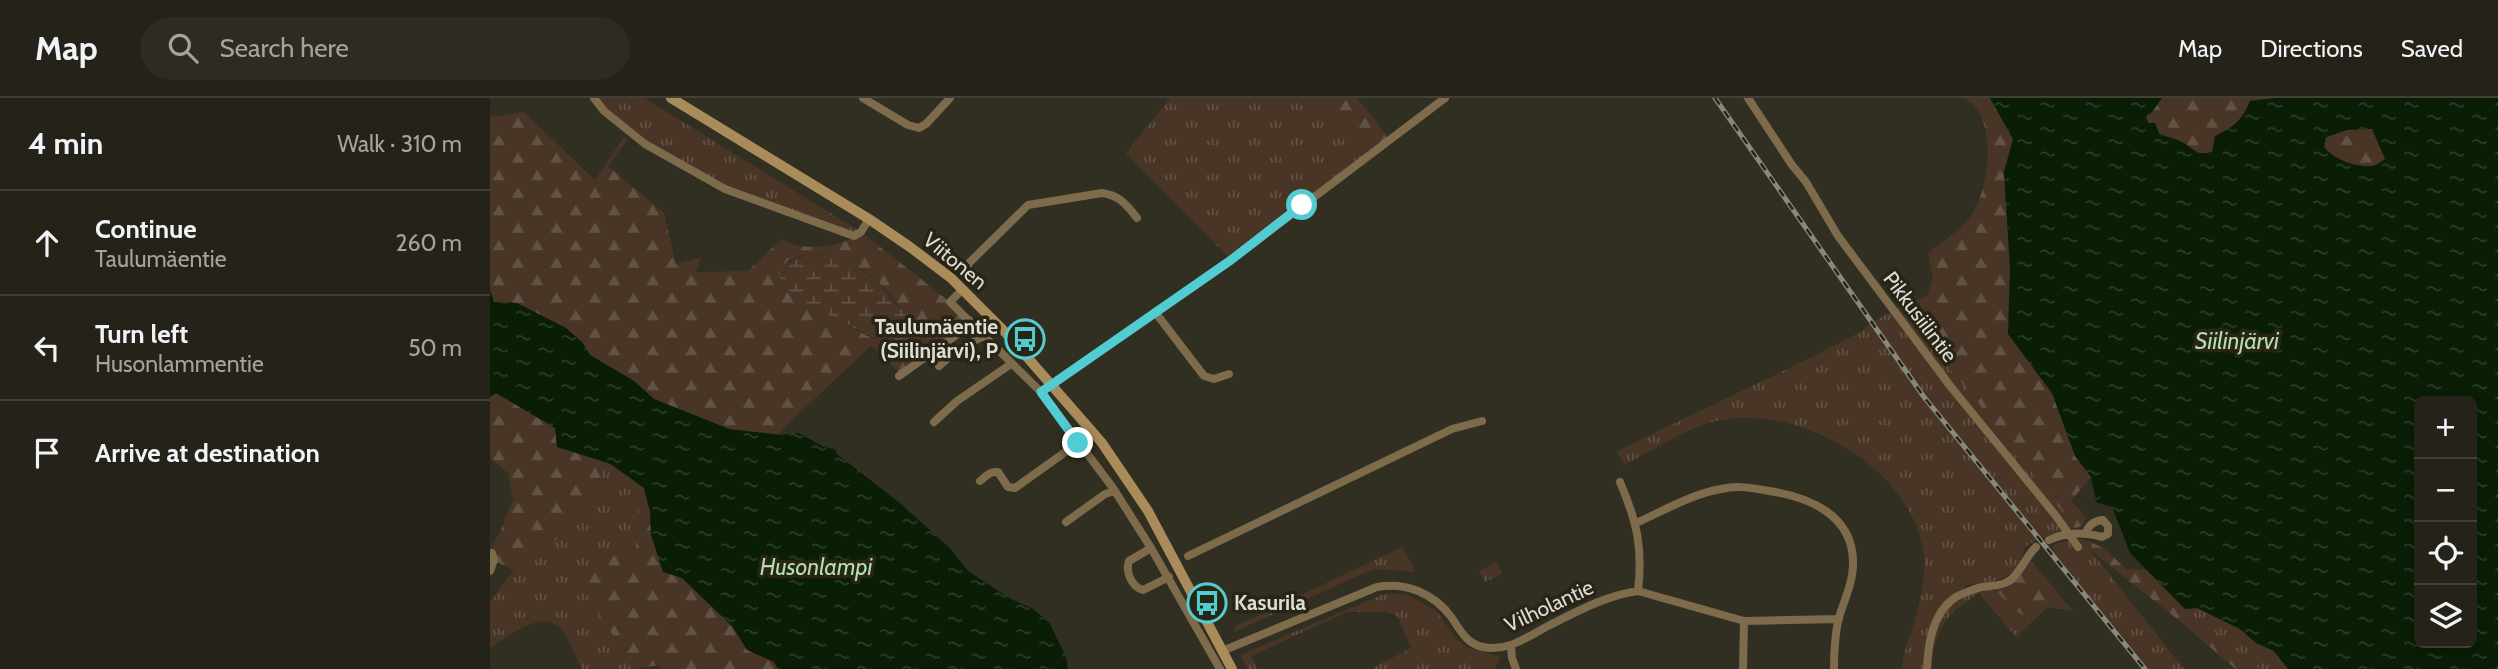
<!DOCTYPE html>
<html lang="en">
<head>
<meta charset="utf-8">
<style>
  :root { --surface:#252319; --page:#2d2b22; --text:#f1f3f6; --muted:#a3a4a2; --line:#424038 }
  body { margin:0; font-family:Cabin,sans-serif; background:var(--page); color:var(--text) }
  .controls { position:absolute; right:21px; bottom:21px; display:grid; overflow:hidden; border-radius:10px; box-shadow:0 4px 10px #0003 }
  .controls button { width:63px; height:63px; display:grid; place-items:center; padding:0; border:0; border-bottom:2px solid var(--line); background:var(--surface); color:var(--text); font:35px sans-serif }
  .stop { position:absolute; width:21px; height:21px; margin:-16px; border:5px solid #51ccd2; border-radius:50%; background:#fff }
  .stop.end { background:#51ccd2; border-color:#fff; box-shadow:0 2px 7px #0008 }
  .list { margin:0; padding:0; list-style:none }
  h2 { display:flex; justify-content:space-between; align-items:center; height:91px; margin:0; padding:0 28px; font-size:30px }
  h2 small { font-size:23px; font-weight:400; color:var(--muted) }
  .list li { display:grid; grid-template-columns:46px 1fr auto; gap:21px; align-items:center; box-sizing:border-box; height:105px; padding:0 28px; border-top:2px solid var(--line) }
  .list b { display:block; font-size:26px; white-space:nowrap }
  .list p { margin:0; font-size:23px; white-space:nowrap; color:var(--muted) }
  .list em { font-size:23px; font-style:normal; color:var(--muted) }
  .icon { flex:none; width:38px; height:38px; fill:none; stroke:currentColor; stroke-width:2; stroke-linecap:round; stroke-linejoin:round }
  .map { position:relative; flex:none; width:2008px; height:571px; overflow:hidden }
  header { display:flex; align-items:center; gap:42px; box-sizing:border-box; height:98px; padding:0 35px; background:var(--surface); border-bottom:2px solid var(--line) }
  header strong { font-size:33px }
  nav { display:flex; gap:38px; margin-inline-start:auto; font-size:24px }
  .search { width:490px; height:63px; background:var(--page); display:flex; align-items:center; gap:18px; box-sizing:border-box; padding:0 24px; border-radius:38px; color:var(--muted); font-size:26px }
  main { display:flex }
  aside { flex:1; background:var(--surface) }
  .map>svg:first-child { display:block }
  .grass { fill:url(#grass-tufts) }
  .forest { fill:url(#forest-firs); fill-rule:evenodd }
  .wetland { fill:url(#wetland-marsh) }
  .water { fill:url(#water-ripples); fill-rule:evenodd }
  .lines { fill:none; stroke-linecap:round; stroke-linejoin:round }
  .street { stroke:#7d6b4c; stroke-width:8 }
  .secondary { stroke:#a98c59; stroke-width:10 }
  .rail-casing { stroke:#89887c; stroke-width:5 }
  .rail { stroke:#282517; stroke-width:2.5; stroke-dasharray:8; stroke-linecap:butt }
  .route { stroke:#51ccd2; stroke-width:9 }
  .labels { text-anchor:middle; stroke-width:7; stroke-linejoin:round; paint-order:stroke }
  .street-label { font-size:21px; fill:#deddd4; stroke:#282517 }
  .poi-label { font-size:21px; font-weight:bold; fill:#deddd4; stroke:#282517; text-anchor:end }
  .water-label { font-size:23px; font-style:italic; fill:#b4dfac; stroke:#282517 }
</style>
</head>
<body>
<header>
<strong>Map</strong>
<div class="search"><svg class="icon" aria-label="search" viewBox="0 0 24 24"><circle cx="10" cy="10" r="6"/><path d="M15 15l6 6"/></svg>Search here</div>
<nav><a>Map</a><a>Directions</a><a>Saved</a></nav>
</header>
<main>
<aside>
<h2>4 min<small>Walk · 310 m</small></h2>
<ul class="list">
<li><svg class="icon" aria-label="ahead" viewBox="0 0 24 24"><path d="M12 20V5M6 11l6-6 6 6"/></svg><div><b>Continue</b><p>Taulumäentie</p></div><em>260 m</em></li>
<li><svg class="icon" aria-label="left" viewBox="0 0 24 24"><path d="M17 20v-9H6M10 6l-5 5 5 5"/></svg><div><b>Turn left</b><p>Husonlammentie</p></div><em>50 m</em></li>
<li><svg class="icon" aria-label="arrive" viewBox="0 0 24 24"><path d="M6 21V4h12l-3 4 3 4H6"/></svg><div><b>Arrive at destination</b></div></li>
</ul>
</aside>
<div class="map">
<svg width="2008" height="571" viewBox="0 0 2008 571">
  <defs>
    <pattern id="grass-tufts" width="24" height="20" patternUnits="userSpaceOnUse" patternTransform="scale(1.75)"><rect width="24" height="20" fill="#483525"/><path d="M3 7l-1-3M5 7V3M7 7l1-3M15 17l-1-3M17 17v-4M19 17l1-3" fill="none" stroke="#625244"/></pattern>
    <pattern id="forest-firs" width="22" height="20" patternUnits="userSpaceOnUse" patternTransform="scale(1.75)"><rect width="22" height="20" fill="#483525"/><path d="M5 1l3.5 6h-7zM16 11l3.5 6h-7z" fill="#625244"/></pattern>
    <pattern id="wetland-marsh" width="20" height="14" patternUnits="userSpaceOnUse" patternTransform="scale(1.75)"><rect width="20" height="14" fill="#483525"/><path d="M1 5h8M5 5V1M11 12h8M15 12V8" fill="none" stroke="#625244"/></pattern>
    <pattern id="water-ripples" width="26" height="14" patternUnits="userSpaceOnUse" patternTransform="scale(1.75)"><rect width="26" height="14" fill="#091e05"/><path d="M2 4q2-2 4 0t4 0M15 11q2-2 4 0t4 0" fill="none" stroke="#2c3e29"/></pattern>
  </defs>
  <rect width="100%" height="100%" fill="#312f21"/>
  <path class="grass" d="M104,0H154L371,134L368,137L235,91L181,62Z
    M680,0H832L878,56L741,162L636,55Z
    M1409,209L1486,302L1585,430L1548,441L1534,450C1531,483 1502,484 1475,487L1473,496L1503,488L1523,512L1544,522L1526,539L1489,495C1455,517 1445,530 1441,571H1412C1412,559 1417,547 1421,535C1429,506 1439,475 1432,446C1414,363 1295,299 1215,326C1187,336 1160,354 1134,367L1127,353L1324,258L1372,233L1381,225Z
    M118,365L154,390L148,402L146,450L115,458L94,490L144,571H92C86,559 80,543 72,532C52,509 20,538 0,550V504L24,472L76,435Z
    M1586,440L1601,444L1600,452L1694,571H1654L1562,458L1563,447Z
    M912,449L926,474L883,471L744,534V529Z
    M1007,464L1012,476L994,484L989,473Z
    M896,495L915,496L931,504L947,514L965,539L976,549L1010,559L1005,571H881L921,550L908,519L897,514H857L761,558L767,571H758L750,557Z
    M1707,510L1750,531L1766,544L1784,553L1798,571H1769L1760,562L1726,541L1714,544L1691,524L1696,519L1695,511Z"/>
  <path class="forest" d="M832,0H867L899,40L878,56Z
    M1475,0H1500L1523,41L1514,74L1520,170L1518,236L1562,295L1585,358L1601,379L1581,403L1597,420L1592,428L1585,430L1486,302L1409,209L1437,198L1443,180L1438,155C1450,145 1465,136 1476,124C1498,101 1506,38 1487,11C1484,7 1479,3 1475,0Z
    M1672,0H1784L1760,3C1753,21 1743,30 1725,38L1722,54C1704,58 1705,51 1691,44C1676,36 1661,37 1656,18L1662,14Z
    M34,14L105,82L134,39L138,41L118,68L174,115L186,166L211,159L206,174L258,173L292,141C308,152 335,150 353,144C362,141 365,137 375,137L460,204L479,222V232L414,279L381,248L286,337L239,331L164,301L144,283L100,257L92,244L76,230L27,205L4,204L0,193V19ZM333,157C355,161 380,173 395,191C405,202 409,211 422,219L418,249C392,249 366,232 343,218C326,207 307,202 292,187L297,163L311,158Z
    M1857,31H1882L1896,60C1893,63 1890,66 1886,67C1871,72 1842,61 1834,49L1836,39Z
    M5,295L65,330L67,349L118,365L76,435L24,472L0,461V452L10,434L23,401L18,375L0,360V299Z
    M154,390L160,414L161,437L192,480L243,529L257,552L284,564L288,571H173L169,567L144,571L93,490L115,458L146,450L148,402Z
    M1601,444L1615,451L1636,471L1657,472L1695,511L1696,520L1691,524L1600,452Z
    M1537,458L1583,513L1558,509L1544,522L1523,512L1503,488L1523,481Z
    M1726,541L1760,562L1769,571H1746L1714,544Z"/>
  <path class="wetland" d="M317,157L341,158L361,165L388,184L407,208L428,224L429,230L418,249H407L392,244L310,202L292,187L288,173L291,167Z"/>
  <path class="water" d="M1500,0H1672L1662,14L1656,18L1658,25H1665L1670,37C1677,39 1685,40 1692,44C1705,51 1704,58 1722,54L1725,38C1743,30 1753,21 1760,3L1784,0H2008V571H1798L1784,553L1766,545L1750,531L1707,510L1695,511L1640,455L1622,409L1606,404L1601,379L1585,358L1562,295L1518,236L1520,170L1514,74L1523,41ZM1857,32L1882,31L1895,61C1895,61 1887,67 1886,67C1871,72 1842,61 1834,49L1836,39ZM1982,303V545H1929V303Z
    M0,193L4,204L27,205L76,230L92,244L100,257L144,283L164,301L239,331L291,337L309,335L334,349L345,351L347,356L411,406L460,450L478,473L521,501L542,510L559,524L576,559L578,571H288L284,564L257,552L243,529L192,480L173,474L161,437L160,414L154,390L121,366L67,349L65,330L6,295L0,299Z"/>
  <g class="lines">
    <path class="street" d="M104,0L114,13L155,46L235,91L364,138L371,134L379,121
      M373,0L418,27L429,30L436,26L460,0
      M1258,0L1302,67L1316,84L1348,138L1461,289L1566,418L1588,449
      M475,176L479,165L538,107L612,95C629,97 637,107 647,120
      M472,192L460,204L551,294L623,390L661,450L730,571
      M665,214L714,278L724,281L739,276
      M449,268L466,253L495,237
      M409,278L465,238L479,222
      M551,294L741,162L955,0
      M444,324L467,303L521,266
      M490,383C496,378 500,373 508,374L518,389L525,390L588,345
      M1130,384C1147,424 1153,450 1148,493
      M576,424L615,396L625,393
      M1146,425C1173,413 1202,396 1231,391C1247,387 1263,390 1279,393C1319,399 1364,417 1363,466C1363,486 1353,504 1348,523C1345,538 1344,555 1344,571
      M1559,442C1576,434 1594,434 1612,439L1618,436V428L1613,422C1604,423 1600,426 1596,434
      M661,450L639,463C635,474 642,489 653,492L679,479
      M698,458L962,331L992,323
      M0,473L4,462L2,455
      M1021,548L1022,560L1026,571
      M732,553L887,489C916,484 944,495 962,520C970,532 977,546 993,549C1018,554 1037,539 1058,528C1086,514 1117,497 1148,493L1254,523L1349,521
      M1253,571L1254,523
      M1437,571C1438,547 1442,517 1463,501C1469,496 1480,493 1488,490C1498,487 1510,489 1519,483C1529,477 1536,458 1546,449"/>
    <path class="secondary" d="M181,0L379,121L420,149L461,180L516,235L612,345L658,413L742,571"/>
    <g class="rail-casing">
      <path id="rail" d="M1225,0L1434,299L1655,571"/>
    </g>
    <use href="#rail" class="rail"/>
  </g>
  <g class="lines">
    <path class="route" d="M588,345L551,294L741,162L812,107"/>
  </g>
  <defs>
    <g id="bus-ring" transform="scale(2.0125)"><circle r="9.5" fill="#282517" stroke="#51ccd2" stroke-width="1.5"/><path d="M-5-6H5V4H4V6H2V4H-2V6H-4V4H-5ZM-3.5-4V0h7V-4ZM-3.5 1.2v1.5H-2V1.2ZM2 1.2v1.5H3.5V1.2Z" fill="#51ccd2"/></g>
  </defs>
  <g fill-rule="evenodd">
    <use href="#bus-ring" x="535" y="241"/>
    <use href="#bus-ring" x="717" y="505"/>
  </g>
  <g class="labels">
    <g class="street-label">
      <text transform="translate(465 163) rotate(40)" y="7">Viitonen</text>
      <text transform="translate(1430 219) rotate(53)" y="7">Pikkusiilintie</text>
      <text transform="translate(1059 508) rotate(-25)" y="7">Vilholantie</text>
    </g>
    <g class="poi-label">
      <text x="508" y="236">Taulumäentie<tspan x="508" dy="24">(Siilinjärvi), P</tspan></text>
      <text x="744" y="512" text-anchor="start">Kasurila</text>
    </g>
    <g class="water-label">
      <text x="1747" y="251">Siilinjärvi</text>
      <text x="326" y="477">Husonlampi</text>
    </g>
  </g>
</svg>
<div class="controls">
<button>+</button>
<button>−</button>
<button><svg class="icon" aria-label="locate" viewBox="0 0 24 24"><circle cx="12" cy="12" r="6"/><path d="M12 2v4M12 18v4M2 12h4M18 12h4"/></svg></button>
<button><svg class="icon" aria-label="layers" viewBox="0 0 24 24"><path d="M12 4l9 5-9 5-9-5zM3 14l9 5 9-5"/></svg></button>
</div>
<div class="stop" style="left:812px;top:107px"></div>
<div class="stop end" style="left:588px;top:345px"></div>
</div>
</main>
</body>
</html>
